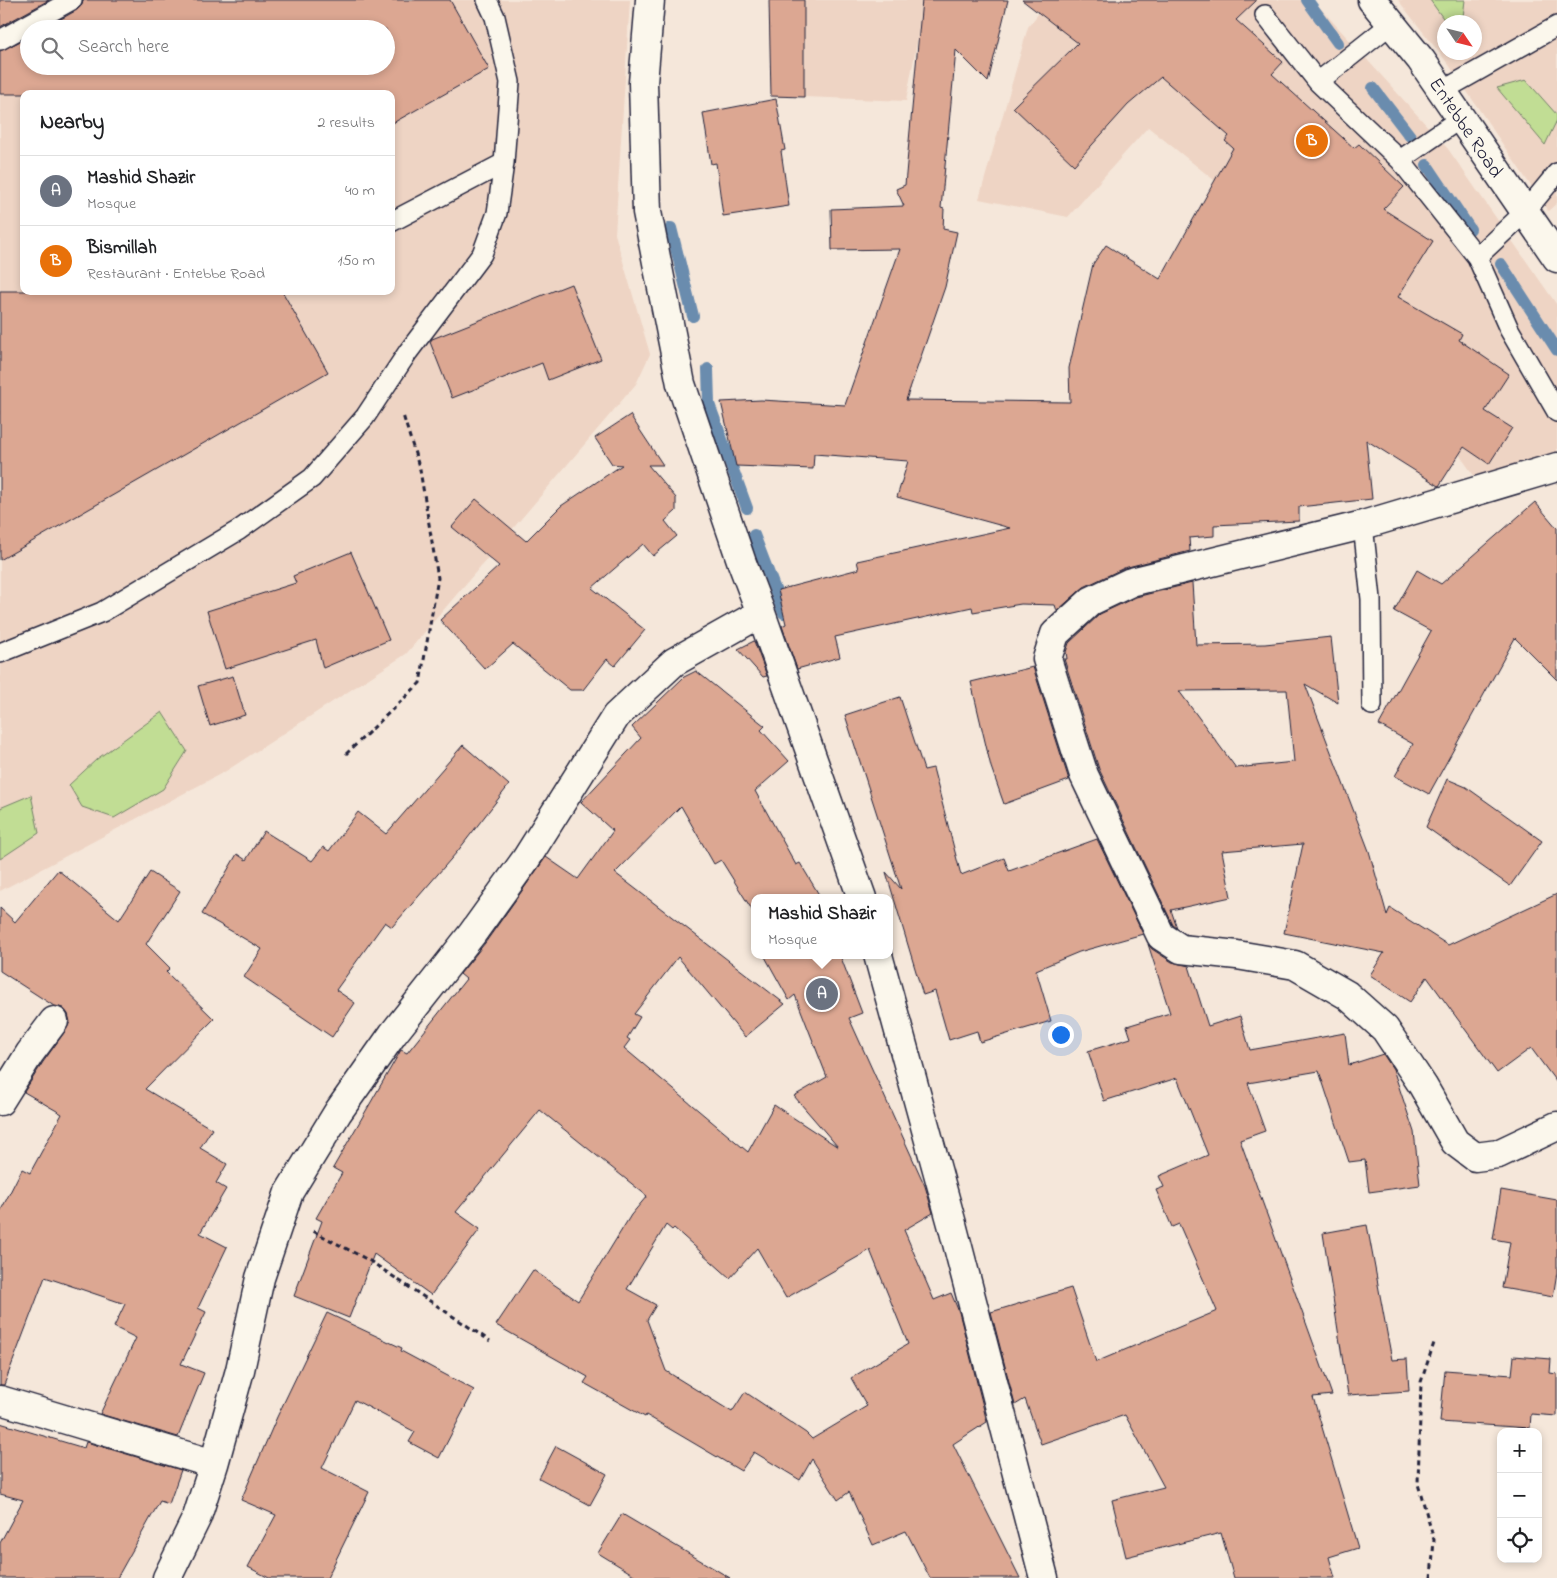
<!DOCTYPE html>
<html lang="en">
<head>
<meta charset="utf-8">
<style>
  :root { --surface:#fff; --page:#f6f6f6; --text:#202124; --muted:#757577; --line:#e0e0e0; --accent:#22223b }
  body { margin:0; font-family:"Indie Flower",sans-serif; background:var(--page); color:var(--text) }
  .controls { position:absolute; right:15px; bottom:15px; display:grid; overflow:hidden; border-radius:10px; box-shadow:0 2px 8px #0003 }
  .controls button { width:45px; height:45px; display:grid; place-items:center; padding:0; border:0; border-bottom:1px solid var(--line); background:var(--surface); color:var(--text); font:25px sans-serif }
  .compass { position:absolute; left:1437px; top:15px; width:45px; height:45px; border-radius:50%; background:var(--surface); box-shadow:0 2px 8px #0003; rotate:125deg }
  .you { position:absolute; left:1060px; top:1034px; width:18px; height:18px; margin:-12px; border:4px solid #fff; border-radius:50%; background:#1a73e8; box-shadow:0 0 0 8px #1a73e833 }
  .badge { display:grid; place-items:center; width:32px; height:32px; border-radius:50%; background:var(--accent); color:#fff; font-size:16px; font-weight:700 }
  .pin { position:absolute; translate:-50% -50%; border:2px solid #fff; box-shadow:0 1px 5px #0006 }
  .popup { position:absolute; left:751px; top:894px; width:142px; height:65px; box-sizing:border-box; display:grid; place-content:center; border-radius:10px; background:var(--surface); filter:drop-shadow(0 1px 4px #0005); font-size:16px; white-space:nowrap; color:var(--muted) }
  .popup b { font-size:19px; color:var(--text) }
  .popup::after { content:''; position:absolute; left:50%; top:100%; margin-left:-10px; border:10px solid transparent; border-top-color:var(--surface) }
  .list { margin:0; padding:0; list-style:none }
  h2 { display:flex; justify-content:space-between; align-items:center; height:65px; margin:0; padding:0 20px; font-size:21px }
  h2 small { font-size:16px; font-weight:400; color:var(--muted) }
  .list li { display:grid; grid-template-columns:32px 1fr auto; gap:15px; align-items:center; box-sizing:border-box; height:70px; padding:0 20px; border-top:1px solid var(--line) }
  .list b { display:block; font-size:19px; white-space:nowrap }
  .list p { margin:0; font-size:16px; white-space:nowrap; color:var(--muted) }
  .list em { font-size:16px; font-style:normal; color:var(--muted) }
  .icon { flex:none; width:28px; height:28px; fill:none; stroke:currentColor; stroke-width:2; stroke-linecap:round; stroke-linejoin:round }
  .map { position:relative; flex:none; width:1557px; height:1578px; overflow:hidden }
  .search { position:absolute; background:var(--surface); box-shadow:0 2px 8px #0003; left:20px; top:20px; width:375px; height:55px; display:flex; align-items:center; gap:12px; box-sizing:border-box; padding:0 18px; border-radius:28px; color:var(--muted); font-size:19px }
  .panel { position:absolute; background:var(--surface); box-shadow:0 2px 8px #0003; left:20px; top:90px; width:375px; height:205px; border-radius:10px }
  .map>svg:first-child { display:block }
  .built { fill:#eed4c4; fill-rule:evenodd }
  .green { fill:#c1dd94; stroke:#728068 }
  .lines { fill:none; stroke-linecap:round; stroke-linejoin:round }
  .stream { stroke:#6b8cae; stroke-width:12 }
  .building { fill:#dca792; stroke:#22223b; fill-rule:evenodd }
  .lane-casing { stroke:#22223b; stroke-width:22 }
  .street-casing { stroke:#22223b; stroke-width:31 }
  .primary-casing { stroke:#22223b; stroke-width:31 }
  .path { stroke:#22223b; stroke-width:3; stroke-dasharray:5 4; stroke-linecap:butt }
  .lane { stroke:#fbf7ec; stroke-width:19 }
  .street { stroke:#fbf7ec; stroke-width:28 }
  .primary { stroke:#fbf7ec; stroke-width:28 }
  .labels { text-anchor:middle; stroke-width:4; stroke-linejoin:round; paint-order:stroke }
  .street-label { font-size:20px; fill:#22223b; stroke:#fbf7ec }
</style>
</head>
<body>
<div class="map">
<svg width="1557" height="1578" viewBox="0 0 1557 1578">
  <rect width="100%" height="100%" fill="#f5e7da"/>
  <filter id="ink" filterUnits="userSpaceOnUse"><feTurbulence type="fractalNoise" baseFrequency=".02" numOctaves="2"/><feDisplacementMap in="SourceGraphic" scale="10" xChannelSelector="R" yChannelSelector="G"/><feConvolveMatrix kernelMatrix="1 2 1 2 8 2 1 2 1" color-interpolation-filters="sRGB"/></filter>
  <g filter="url(#ink)">
    <path class="built" d="M0,0H630L615,234L650,354L636,384L406,654L226,771L0,891ZM29,29H386V66H29ZM24,94H391V291H24Z
      M804,0H925L906,101L804,97Z
      M1049,0H1313L1448,149L1557,305V454L1479,483L1426,407L1332,275L1148,127L1068,217L979,199L1028,27Z
      M1398,0H1557V203L1548,211L1449,65ZM1444,22H1474V52H1444Z"/>
    <path class="green" d="M1430,0H1465L1463,17L1445,21Z
      M1526,80L1557,115V120L1545,145L1497,88Z
      M162,712L187,751L163,789L114,818L82,807L69,785L97,759Z
      M31,795L39,833L0,859V808Z"/>
    <g class="lines">
      <path class="stream" d="M1307,0L1338,43
        M1373,88L1410,136
        M1427,165L1470,229
        M671,228L693,316
        M1501,264L1557,350
        M708,369L709,404L747,508
        M754,535L784,613"/>
    </g>
    <path class="building" d="M0,0H49L0,27Z
      M83,0H450L489,69L391,124V94H0V51L29,37V66H386V29H43L77,10L82,5Z
      M769,0H804V97L771,96Z
      M922,0H1008L988,82L956,50L941,208L944,209L943,229L957,232L945,287L906,400L1070,402L1069,368L1093,264L1106,245L1160,279L1233,148L1225,141L1229,136L1161,77L1128,105L1074,165L1013,107L1078,43L1022,0H1257L1236,20L1283,62L1272,74L1354,148L1359,144L1404,187L1383,209L1433,241L1398,297L1462,334L1459,340L1509,374L1485,411L1512,428L1489,464L1464,447L1439,486L1366,440L1372,499L1299,507V521L1214,525V536L1189,538L1190,551L1124,568L1084,587L1057,611L1055,605L1021,604L973,612L972,607L835,637L840,657L797,669L782,626L786,624L778,590L859,569L857,561L1010,528L897,497L908,461L814,454L813,469L736,466L721,402L761,400L845,405L900,249L832,250L831,209L904,206L896,189L905,185Z
      M776,99L785,150L781,151L789,206L723,216L716,163L711,164L703,113Z
      M571,284L601,359L548,380L542,363L452,398L430,342L432,339Z
      M0,291H282L328,372L0,560Z
      M630,415L663,465H648L676,498V511L665,521L677,536L653,556L643,544L592,588L645,630L615,666L607,659L583,690H570L513,644L485,669L440,620L499,566L452,527L476,499L526,541L561,506L622,465L612,464L595,438Z
      M1535,502L1557,528V680L1515,638L1429,794L1395,776L1413,744L1379,725L1431,631L1394,611L1417,570L1441,584Z
      M351,552L389,640L323,668L316,640L225,669L207,611L296,583L293,576Z
      M1192,583L1196,645L1265,644L1331,637L1338,703L1305,684L1369,851L1387,915L1390,908L1448,945L1557,894V1083L1531,1048L1497,1073L1427,977L1410,1002L1370,975L1384,953L1284,933L1303,844L1222,851L1231,897L1171,910L1177,928L1173,925L1099,769L1064,659H1067L1066,652L1069,643L1100,614L1136,597ZM1287,690L1294,762L1236,768L1179,691Z
      M754,641L767,676L763,677L738,649Z
      M1033,667L1069,780L1004,804L991,767L971,682Z
      M696,671L765,726L761,730L789,761L755,791L796,865L800,863L821,898H754V913L721,860L714,864L681,806L615,873L785,1004L745,1037L678,957L634,1014L640,1017L627,1038L630,1040L624,1048L748,1152L774,1105L838,1147L794,1096L827,1077L795,995L789,1000L764,955H840L862,1013L849,1018L925,1186L933,1213L904,1230L934,1300L951,1293L959,1312L987,1422L953,1444L1020,1578H930L906,1531L873,1545L849,1492L838,1500L812,1459L800,1480L754,1452L741,1471L646,1415L645,1417L584,1383L588,1377L496,1325L533,1270L578,1301L631,1215L647,1196L540,1110L456,1212L480,1229L431,1295L374,1254L349,1318L294,1296L322,1221L316,1218L342,1173L333,1168L401,1050L407,1053L466,979L460,974L485,943L546,857L578,879L613,831L581,802L641,738L632,727L684,677ZM666,1225L672,1230L674,1228L730,1278L757,1248L786,1298L870,1250L908,1344L851,1378L867,1406L812,1439L806,1433L745,1392L732,1412L666,1371L647,1320L656,1305L627,1289Z
      M233,676L245,715L210,726L198,686Z
      M900,697L924,770L933,768L961,875L1004,858L1009,871L1097,839L1143,934L1079,952L1036,970L1051,1021L980,1042L977,1031L949,1040L935,991L923,995L886,872L901,889L845,715Z
      M463,745L509,785L457,852L392,927L385,922L336,990L355,1003L332,1037L244,977L262,949L202,914L237,854L246,860L264,831L312,861L323,847L329,851L358,812L386,834Z
      M1447,779L1466,787L1542,841L1510,886L1426,827Z
      M58,870L119,920L150,872L180,891L146,944L170,968L166,972L214,1019L145,1089L212,1129L200,1148L227,1164L216,1183L226,1189L200,1233L227,1247L198,1308L206,1312L181,1364L204,1373L178,1437L100,1414L136,1338L114,1327L125,1304L45,1277L4,1385H0V1212L22,1169L30,1173L62,1114L24,1092L43,1062L66,1030L70,1022L68,1014L63,1008L54,1006L0,971V908L15,922Z
      M1148,944L1152,949L1172,962L1189,966L1208,1026L1240,1016L1250,1050L1345,1033L1349,1065L1383,1054L1393,1069L1414,1132L1420,1185L1369,1192L1365,1160L1349,1162L1319,1071L1248,1083L1265,1131L1240,1140L1332,1395L1313,1397L1358,1548L1329,1557L1335,1578H1234L1221,1533L1126,1557L1112,1500L1164,1487L1125,1415L1041,1444L1025,1399L1015,1405L991,1312L1071,1288L1096,1362L1217,1311L1179,1224L1172,1227L1156,1190L1164,1187L1159,1176L1208,1155L1177,1078L1104,1101L1088,1051L1131,1038L1127,1026L1170,1013Z
      M1501,1190L1557,1200V1272L1553,1297L1502,1288L1510,1242L1493,1239Z
      M1367,1225L1392,1360L1407,1359L1409,1391L1348,1395L1323,1233Z
      M327,1313L402,1348L401,1351L474,1390L439,1458L409,1442L415,1432L355,1400L322,1468L369,1492L327,1578H269L248,1567L276,1515L241,1500L277,1417Z
      M1514,1356L1551,1359L1550,1373L1557,1374V1416L1531,1414L1530,1428L1440,1422L1445,1370L1512,1375Z
      M0,1423L84,1448L86,1442L181,1470L169,1504L160,1501L117,1578H0V1543L23,1500L0,1494Z
      M556,1446L607,1474L590,1505L539,1478Z
      M622,1514L730,1578H639L598,1553Z"/>
    <g class="lines">
      <g class="lane-casing">
        <path id="lane" d="M1265,15L1318,82
          M1391,24L1318,82L1400,160
          M0,40L72,0
          M1442,91L1557,26
          M1461,118L1400,160L1477,257
          M1557,173L1525,212L1477,257L1509,329L1557,412
          M391,222L504,163L510,82L495,17L487,0
          M1363,525L1371,599L1372,705
          M0,653L102,612L239,530L312,478L365,417L408,352L482,254L497,213L504,163"/>
      </g>
      <g class="street-casing">
        <path id="street" d="M650,0L643,83L647,212L681,384L742,563L761,613L862,898
          M1557,467L1363,525L1131,582L1091,601L1055,634L1047,659L1084,775L1161,936L1181,949L1237,955L1295,965L1347,995L1385,1029L1423,1086L1455,1142L1475,1157L1498,1154L1557,1126
          M878,955L952,1224L1044,1578
          M0,1101L30,1053L54,1021
          M0,1400L214,1464
          M167,1578L197,1517L214,1464L240,1370L260,1278L289,1192L338,1112L393,1034L472,934L526,859L616,716L674,662L761,613"/>
      </g>
      <g class="primary-casing">
        <path id="primary" d="M1372,0L1421,60L1557,258"/>
      </g>
      <path class="path" d="M346,754L420,683L438,578L420,470L403,415
        M313,1231L370,1261L490,1341
        M1431,1578L1434,1540L1418,1484L1421,1382L1435,1340"/>
      <use href="#lane" class="lane"/>
      <use href="#street" class="street"/>
      <use href="#primary" class="primary"/>
    </g>
  </g>
  <g class="labels">
    <g class="street-label">
      <text transform="translate(1467 127) rotate(56)" y="7">Entebbe Road</text>
    </g>
  </g>
</svg>
<div class="controls">
<button>+</button>
<button>−</button>
<button><svg class="icon" aria-label="locate" viewBox="0 0 24 24"><circle cx="12" cy="12" r="6"/><path d="M12 2v4M12 18v4M2 12h4M18 12h4"/></svg></button>
</div>
<svg class="compass" viewBox="-18 -18 36 36"><path d="M0-13l5 13h-10z" fill="#e53935"/><path d="M0 13l5-13h-10z" fill="#757577"/></svg>
<div class="you"></div>
<div class="pin badge" style="left:822px;top:994px;background:#6b7280">A</div>
<div class="popup"><b>Mashid Shazir</b>Mosque</div>
<div class="pin badge" style="left:1312px;top:141px;background:#e8710a">B</div>
<div class="search"><svg class="icon" aria-label="search" viewBox="0 0 24 24"><circle cx="10" cy="10" r="6"/><path d="M15 15l6 6"/></svg>Search here</div>
<section class="panel">
<h2>Nearby<small>2 results</small></h2>
<ul class="list">
<li><span class="badge" style="background:#6b7280">A</span><div><b>Mashid Shazir</b><p>Mosque</p></div><em>40 m</em></li>
<li><span class="badge" style="background:#e8710a">B</span><div><b>Bismillah</b><p>Restaurant · Entebbe Road</p></div><em>150 m</em></li>
</ul>
</section>
</div>
</body>
</html>
